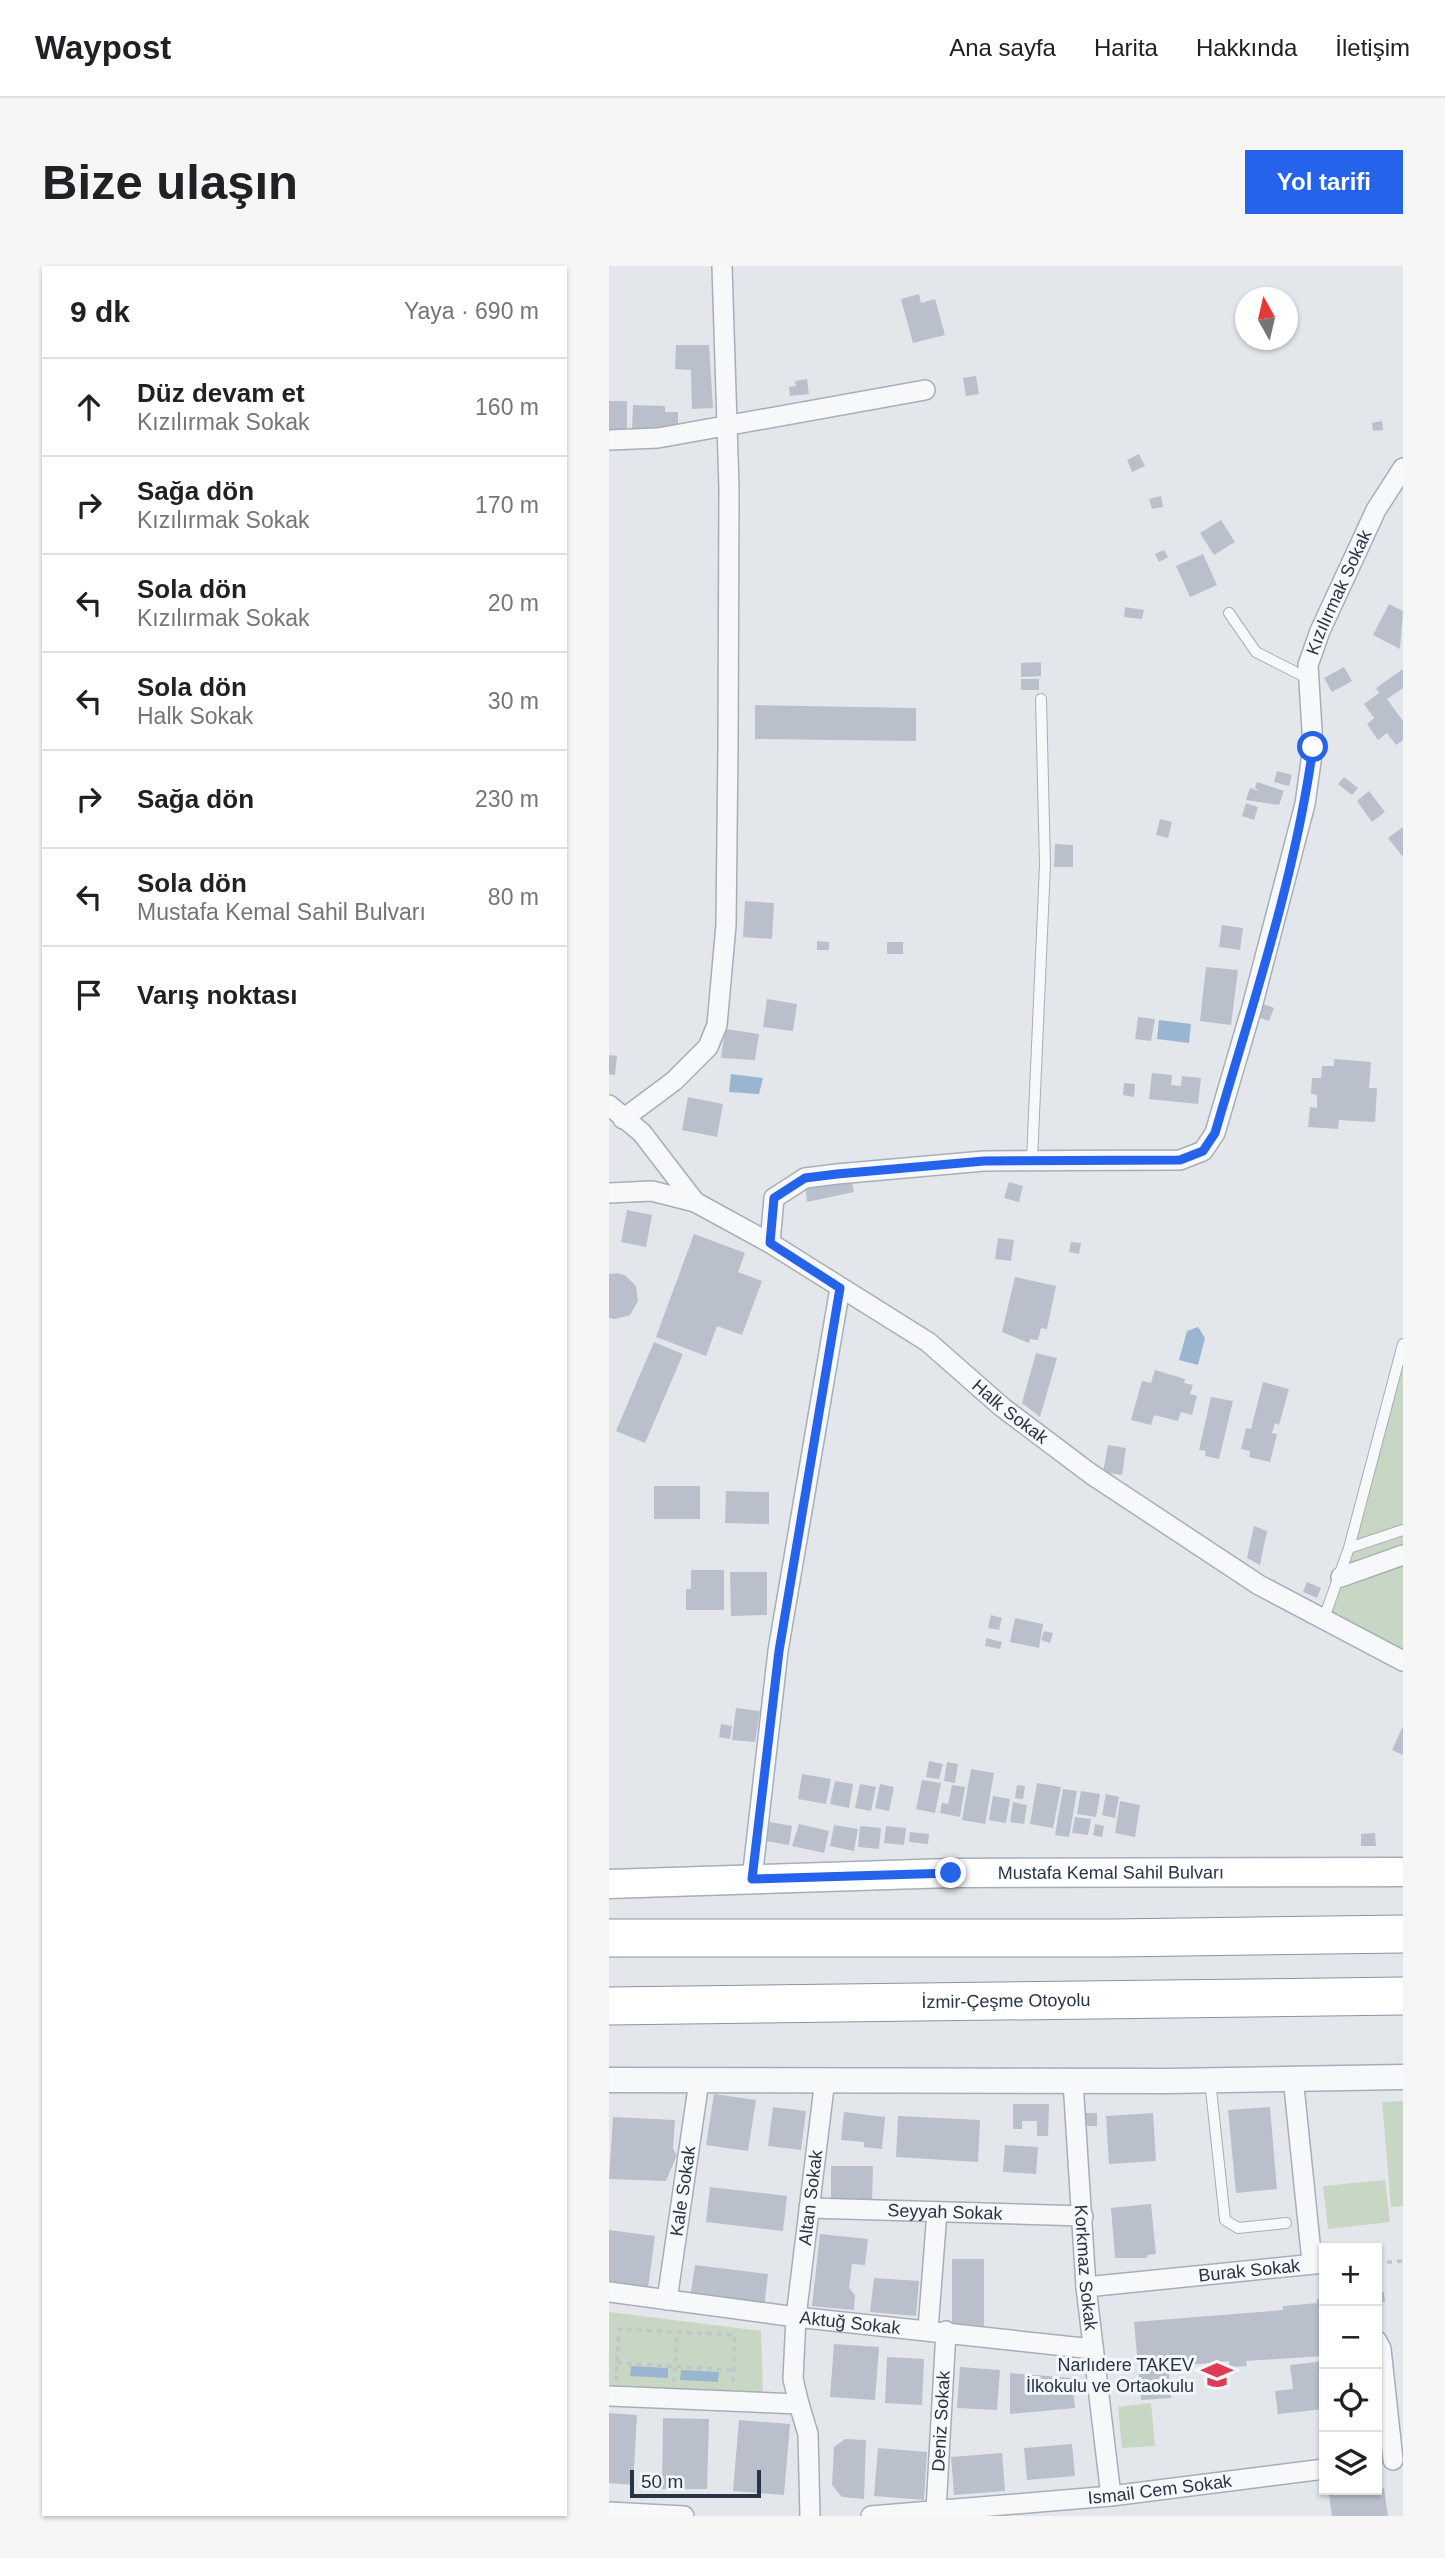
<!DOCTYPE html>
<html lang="tr">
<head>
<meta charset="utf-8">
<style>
  :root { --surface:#fff; --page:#f6f6f6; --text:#202124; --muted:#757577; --line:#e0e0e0; --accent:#2563eb }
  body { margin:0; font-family:Helvetica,sans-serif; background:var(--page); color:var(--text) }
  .controls { position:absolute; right:21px; bottom:21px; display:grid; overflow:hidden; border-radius:0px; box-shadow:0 2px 5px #0004 }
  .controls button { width:63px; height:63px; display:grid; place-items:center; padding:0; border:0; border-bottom:2px solid var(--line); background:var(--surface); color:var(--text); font:35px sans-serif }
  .compass { position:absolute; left:626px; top:21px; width:63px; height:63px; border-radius:50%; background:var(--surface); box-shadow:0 2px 5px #0004; rotate:352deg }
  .scale { position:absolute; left:21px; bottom:18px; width:131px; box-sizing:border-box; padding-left:7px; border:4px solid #283447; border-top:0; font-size:19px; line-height:24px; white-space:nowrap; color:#283447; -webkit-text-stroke:5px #f3f6f9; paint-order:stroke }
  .stop { position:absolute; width:21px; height:21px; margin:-16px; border:5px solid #2563eb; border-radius:50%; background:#fff }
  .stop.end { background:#2563eb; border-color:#fff; box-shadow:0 2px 7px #0008 }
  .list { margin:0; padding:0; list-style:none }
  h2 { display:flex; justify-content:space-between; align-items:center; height:91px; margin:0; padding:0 28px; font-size:30px }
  h2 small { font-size:23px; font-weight:400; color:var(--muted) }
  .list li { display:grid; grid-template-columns:46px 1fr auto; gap:21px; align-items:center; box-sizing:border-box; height:98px; padding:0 28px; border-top:2px solid var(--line) }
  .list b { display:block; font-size:26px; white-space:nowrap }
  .list p { margin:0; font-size:23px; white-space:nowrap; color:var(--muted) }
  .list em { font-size:23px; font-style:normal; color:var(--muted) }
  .icon { flex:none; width:38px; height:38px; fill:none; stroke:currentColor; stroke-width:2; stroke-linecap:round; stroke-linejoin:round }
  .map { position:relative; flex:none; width:794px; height:2250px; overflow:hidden; border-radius:0px }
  header { display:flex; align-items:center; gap:42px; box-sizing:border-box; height:98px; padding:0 35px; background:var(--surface); border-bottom:2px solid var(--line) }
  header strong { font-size:33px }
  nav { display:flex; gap:38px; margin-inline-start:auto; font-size:24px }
  .intro { display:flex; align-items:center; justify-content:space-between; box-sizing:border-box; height:168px; padding:0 42px }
  h1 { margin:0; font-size:49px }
  .button { padding:18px 32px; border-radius:0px; background:var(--accent); color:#fff; font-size:24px; font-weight:700 }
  main { display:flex; gap:42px; padding:0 42px }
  aside { flex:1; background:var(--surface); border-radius:0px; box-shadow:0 2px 5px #0004 }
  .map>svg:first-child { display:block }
  .green { fill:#c8d7c3 }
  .water { fill:#9ab5d0 }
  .building { fill:#b9c0cb }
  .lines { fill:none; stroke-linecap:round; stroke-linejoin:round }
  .service-casing { stroke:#a7aeb7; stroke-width:12 }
  .minor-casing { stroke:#a7aeb7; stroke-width:22 }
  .tertiary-casing { stroke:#a7aeb7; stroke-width:27 }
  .secondary-casing { stroke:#a7aeb7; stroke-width:31 }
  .motorway-casing { stroke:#8894a5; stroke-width:39 }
  .path { stroke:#c0c5cb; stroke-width:3.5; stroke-dasharray:5 5; stroke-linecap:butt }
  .service { stroke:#f6f8fa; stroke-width:10 }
  .minor { stroke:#f6f8fa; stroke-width:19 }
  .tertiary { stroke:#f6f8fa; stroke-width:24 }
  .secondary { stroke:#fff; stroke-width:28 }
  .motorway { stroke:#fff; stroke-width:37 }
  .route { stroke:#2563eb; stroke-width:9 }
  .labels { text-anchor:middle; stroke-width:6; stroke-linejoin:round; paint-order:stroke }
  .street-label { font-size:18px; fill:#283447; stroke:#f3f6f9 }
  .poi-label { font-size:18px; fill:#283447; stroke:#f3f6f9; text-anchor:end }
</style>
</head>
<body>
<header>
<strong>Waypost</strong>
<nav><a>Ana sayfa</a><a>Harita</a><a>Hakkında</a><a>İletişim</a></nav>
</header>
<div class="intro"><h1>Bize ulaşın</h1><a class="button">Yol tarifi</a></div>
<main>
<aside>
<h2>9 dk<small>Yaya · 690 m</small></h2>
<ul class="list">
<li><svg class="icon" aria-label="ahead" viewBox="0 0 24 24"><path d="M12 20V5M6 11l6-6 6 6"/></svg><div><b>Düz devam et</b><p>Kızılırmak Sokak</p></div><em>160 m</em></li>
<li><svg class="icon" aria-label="right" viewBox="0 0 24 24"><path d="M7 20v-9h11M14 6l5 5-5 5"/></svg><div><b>Sağa dön</b><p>Kızılırmak Sokak</p></div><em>170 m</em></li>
<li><svg class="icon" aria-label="left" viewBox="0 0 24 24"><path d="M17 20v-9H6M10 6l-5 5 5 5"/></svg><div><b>Sola dön</b><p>Kızılırmak Sokak</p></div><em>20 m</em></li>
<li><svg class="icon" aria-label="left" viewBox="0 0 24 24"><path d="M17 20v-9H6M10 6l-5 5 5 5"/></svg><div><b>Sola dön</b><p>Halk Sokak</p></div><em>30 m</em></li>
<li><svg class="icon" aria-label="right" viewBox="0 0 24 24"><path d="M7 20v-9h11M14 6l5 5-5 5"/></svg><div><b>Sağa dön</b></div><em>230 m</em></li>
<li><svg class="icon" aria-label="left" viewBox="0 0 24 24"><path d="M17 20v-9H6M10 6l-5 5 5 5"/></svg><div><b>Sola dön</b><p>Mustafa Kemal Sahil Bulvarı</p></div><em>80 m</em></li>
<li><svg class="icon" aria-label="arrive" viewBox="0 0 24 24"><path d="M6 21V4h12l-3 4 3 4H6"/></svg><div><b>Varış noktası</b></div></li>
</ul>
</aside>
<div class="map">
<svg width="794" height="2250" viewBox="0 0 794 2250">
  <rect width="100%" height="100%" fill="#e3e7ec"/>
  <path class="green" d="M794,1078V1395L715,1352Z
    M794,1835V1940L782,1941L773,1836Z
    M776,1914L781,1956L719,1963L714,1920Z
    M0,2046L152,2065L154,2129L0,2121Z
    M542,2137L546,2180L513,2182L509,2141Z"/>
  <path class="water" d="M550,754L582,758L580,777L548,773Z
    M122,808L154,812L150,828L120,826Z
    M589,1061L596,1072L589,1099L570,1094L578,1065Z
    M22,2100L59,2102V2112L21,2110Z
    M72,2104L110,2106L109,2116L71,2114Z"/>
  <path class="building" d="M310,28L312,37L326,33L336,69L304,77L292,33Z
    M67,79H100L104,142L83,143L82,104L66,103Z
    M367,110L370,128L357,130L354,112Z
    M198,113L200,128L181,130L180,121L187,120L186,115Z
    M0,135H18V168H0Z
    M24,139L56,140V146H69V163H23Z
    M773,155L774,164L764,165L763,157Z
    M530,188L536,200L523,206L518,194Z
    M552,230L554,241L543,243L540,233Z
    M612,254L626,276L605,289L591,267Z
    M555,284L559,291L550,296L546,288Z
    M594,288L608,319L581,331L567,300Z
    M780,338L794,345L791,383L764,369Z
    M516,341L535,344L533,353L515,351Z
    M432,396V410L412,411V397Z
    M735,401L743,415L723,426L715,412Z
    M794,403V422L778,433L794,455V474L787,479L778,467L769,474L758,458L765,452L755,438L770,427L767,422Z
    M412,413H430V424H412Z
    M146,439L307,442V475L146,473Z
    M668,505L683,509L680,520L665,516Z
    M735,511L749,522L743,529L729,518Z
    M648,516L675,525L670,539L637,534L641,522L650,525L646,522Z
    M760,525L776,546L763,556L748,535Z
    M637,537L649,541L645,554L633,550Z
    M551,553L563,556L559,572L547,569Z
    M794,561V591L779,572Z
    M446,578L464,579V601H445Z
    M136,635L165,637L163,673L134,671Z
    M613,659L634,662L631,684L610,681Z
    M208,675L220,676V684H208Z
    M278,676H294V688H278Z
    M597,701L629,704L622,759L591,755Z
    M158,733L188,738L184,765L154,761Z
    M651,737L665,742L660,755L646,750Z
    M529,751L546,753L542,775L526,773Z
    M116,763L150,768L146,794L112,792Z
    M0,789L8,790L6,809L0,808Z
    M725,793L762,796L760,822H768L766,856L730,854L729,863L699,861L701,841L708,842V829L702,828L703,812H712L713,800H725Z
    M543,807L563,809L562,819L572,820L573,810L592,812L589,838L540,833Z
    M515,817L526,818L525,831L514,829Z
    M79,831L114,838L108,871L73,864Z
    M242,911L245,926L198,936L196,918Z
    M400,916L414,920L410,936L395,932Z
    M18,944L43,949L37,981L12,976Z
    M85,968L136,987L129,1006L153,1015L133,1069L108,1060L97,1090L47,1071Z
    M389,972L405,974L402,995L386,993Z
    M462,976L472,977L470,988L460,986Z
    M8,1007L16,1009L27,1020L29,1035L21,1049L6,1053L0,1052V1008Z
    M406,1011L447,1020L438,1063L432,1062L429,1074L421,1073L420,1077L393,1066Z
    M45,1076L74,1088L36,1177L7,1165Z
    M427,1087L448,1092L431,1151L413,1137Z
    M546,1104L576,1113L575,1117L584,1119L581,1128L588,1130L583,1149L572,1146L569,1155L545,1149L542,1159L522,1154L533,1115L542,1117Z
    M654,1116L680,1123L670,1159L666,1157L663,1167L668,1168L661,1196L640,1191L641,1185L632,1183L637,1162L642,1163Z
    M602,1131L624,1135L610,1193L596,1190L597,1185L590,1184Z
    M499,1179L517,1182L513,1209L494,1206Z
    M45,1220H91V1253H45Z
    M117,1225L160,1226V1258L116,1257Z
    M645,1260L658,1265L651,1299L638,1292Z
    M82,1304H115V1344H77V1323H82Z
    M121,1306H158V1349L122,1350Z
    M698,1316L712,1322L708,1332L694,1326Z
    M382,1349L393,1352L390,1364L379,1362Z
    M406,1352L434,1358L430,1382L401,1376Z
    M435,1365L444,1367L441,1377L432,1374Z
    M377,1372L393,1376L391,1383L376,1380Z
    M127,1442L151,1445L146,1476L123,1474Z
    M112,1458L123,1460L121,1473L110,1471Z
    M794,1460V1489L783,1484Z
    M320,1495L334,1498L330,1513L317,1511Z
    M338,1496L349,1498L346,1517L335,1515Z
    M362,1503L385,1507L376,1558L353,1554Z
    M193,1508L222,1513L217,1538L189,1533Z
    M313,1514L332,1517L326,1547L307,1543Z
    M226,1515L244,1518L240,1542L221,1538Z
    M428,1517L452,1521L444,1562L421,1558Z
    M251,1518L267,1521L262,1545L246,1542Z
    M271,1518L285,1521L280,1545L266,1542Z
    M343,1519L356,1521L351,1551L331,1547L333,1537L339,1538Z
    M408,1519L416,1520L414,1533L406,1532Z
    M454,1523L468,1525L460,1571L446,1569Z
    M472,1525L491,1528L487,1551L468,1548Z
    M497,1528L510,1531L506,1552L493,1549Z
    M384,1530L401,1533L397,1557L380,1554Z
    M511,1535L531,1539L526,1571L506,1567Z
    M404,1536L418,1539L415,1558L401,1556Z
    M466,1551L482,1553L479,1569L463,1567Z
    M161,1556L183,1560L180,1579L157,1575Z
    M190,1558L220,1565L215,1587L183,1580Z
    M486,1558L495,1560L493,1571L484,1569Z
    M225,1559L249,1563L245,1585L221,1580Z
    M251,1560L272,1562L270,1583L249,1581Z
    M277,1560L297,1562L295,1579L275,1577Z
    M301,1566L320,1568L319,1578L300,1576Z
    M766,1567L767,1580H752V1568Z
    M105,1828L147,1834L139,1885L97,1879Z
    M404,1838H440L439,1870H428V1855H413V1863H404Z
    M164,1841L197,1845L192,1884L159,1880Z
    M661,1841L668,1923L627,1927L619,1844Z
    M235,1846L276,1851L273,1883L255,1881V1876L232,1874Z
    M474,1847H488V1860H474Z
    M544,1847L547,1895L500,1898L497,1850Z
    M289,1850L371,1854L369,1896L287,1891Z
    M4,1851L66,1854L64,1883L68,1889L57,1915L0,1913Z
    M396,1879L429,1881L427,1908L394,1906Z
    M222,1900H264L263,1939H222Z
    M101,1921L178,1930L174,1965L97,1956Z
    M542,1938L547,1988L538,1989V1992H506L502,1942Z
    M0,1964L46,1970L39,2022L0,2017Z
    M211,1968L259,1973L256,1999L243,1998L240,2022L246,2029L245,2044L203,2040Z
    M343,1993H375V2060H343Z
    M86,1999L159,2008L155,2042L81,2032Z
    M265,2012L310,2015L307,2050L261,2046Z
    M768,2026H775L776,2036H768Z
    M715,2032V2090L637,2095L638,2100L620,2101V2095L561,2101L558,2085L562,2132L532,2134L525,2056L674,2044V2040L708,2037V2033Z
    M225,2078L270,2081L266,2134L221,2131Z
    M278,2091L315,2093L313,2139L276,2137Z
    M715,2095V2143L669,2148L666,2125L684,2123L681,2099Z
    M351,2101L391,2104L388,2144L348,2142Z
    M401,2107L463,2112L466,2142L401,2148Z
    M0,2147L28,2149L24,2219L0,2217Z
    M54,2152L100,2153L98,2223H53Z
    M130,2154L181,2158L175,2229L124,2225Z
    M236,2173L257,2174L255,2233L233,2231L223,2219L225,2181Z
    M463,2178L466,2210L418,2214L415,2182Z
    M269,2182L318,2186L315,2234L265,2230Z
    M393,2187L396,2225L345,2229L342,2191Z
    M775,2222L779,2250H723L720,2229Z"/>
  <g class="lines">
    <g class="service-casing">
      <path id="service" d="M620,347L647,386L700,413
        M423,894L436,599L432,433
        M740,1282L794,1264
        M715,1352L740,1282L794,1078
        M601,1814L616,1954L629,1962L677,1957"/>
    </g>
    <g class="minor-casing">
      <g id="minor">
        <path d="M0,174L49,172L316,124"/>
        <path d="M0,839L33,867L86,936"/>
        <path d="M14,853L65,815L99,781L108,759L117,659L119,480L120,222L113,0"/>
        <path id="s1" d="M0,927L43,925L86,936L161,977L319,1076L393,1141L482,1208L650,1319L794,1395"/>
        <path id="s2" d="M161,977L165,932L196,912L228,908L375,895L571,894L594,885L606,867L643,741L696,538L704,481L699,399L711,365L767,244L794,202"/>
        <path d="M732,1311L794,1289"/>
        <path d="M143,1613L169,1385L231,1022"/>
        <path d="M684,1811L703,1996"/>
        <path id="s3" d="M464,1815L477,2021L502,2230"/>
        <path id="s4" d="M200,1942L474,1950"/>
        <path id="s5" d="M477,2021L715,1997"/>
        <path id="s6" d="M0,2026L187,2051L484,2083"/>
        <path id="s7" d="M58,2034L90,1815"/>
        <path d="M319,2063L328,1946"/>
        <path d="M768,2075L772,2083L784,2194"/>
        <path d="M0,2130L190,2138L199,2168L201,2250"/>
        <path id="s8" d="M190,2138L184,2113L187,2051L216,1813"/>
        <path id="s9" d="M327,2244L337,2065"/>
        <path d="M0,2246L75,2250"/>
        <path id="s10" d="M262,2250L502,2230L715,2203"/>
      </g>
    </g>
    <g class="tertiary-casing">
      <path id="tertiary" d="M0,1814L560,1815L794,1811"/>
    </g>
    <g class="secondary-casing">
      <g id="secondary">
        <path id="s11" d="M0,1618L342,1607L794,1606"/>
      </g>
    </g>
    <g class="motorway-casing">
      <g id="motorway">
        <path d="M0,1672H505L794,1668"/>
        <path id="s12" d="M0,1740L794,1730"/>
      </g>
    </g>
    <path class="path" d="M768,1997L794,1995
      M8,2097L125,2104
      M7,2115L10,2063L126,2069L124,2117
      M65,2116L68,2066"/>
    <use href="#service" class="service"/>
    <use href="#minor" class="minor"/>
    <use href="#tertiary" class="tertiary"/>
    <use href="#secondary" class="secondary"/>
    <use href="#motorway" class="motorway"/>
  </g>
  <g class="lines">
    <path class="route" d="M342,1607L143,1613L170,1385L231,1022L161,977L165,932L196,912L228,908L375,895L571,894L594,885L606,867C643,740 686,612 704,481"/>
  </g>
  <defs>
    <g id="school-bare" transform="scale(2.415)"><path d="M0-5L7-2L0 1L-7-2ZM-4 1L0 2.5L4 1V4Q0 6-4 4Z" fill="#de3b55" stroke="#f3f6f9" stroke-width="2.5" paint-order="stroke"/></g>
  </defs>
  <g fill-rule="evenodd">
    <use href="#school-bare" x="608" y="2109"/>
  </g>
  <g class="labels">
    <g class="street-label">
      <text dy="6" stroke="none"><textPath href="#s2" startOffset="1064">Kızılırmak Sokak</textPath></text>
      <text dy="6" stroke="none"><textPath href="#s1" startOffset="467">Halk Sokak</textPath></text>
      <text dy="6" stroke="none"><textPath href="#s11" startOffset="502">Mustafa Kemal Sahil Bulvarı</textPath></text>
      <text dy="6" stroke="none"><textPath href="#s12" startOffset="397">İzmir-Çeşme Otoyolu</textPath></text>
      <text dy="6" stroke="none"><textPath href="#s7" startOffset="110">Kale Sokak</textPath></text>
      <text dy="6" stroke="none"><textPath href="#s8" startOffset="208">Altan Sokak</textPath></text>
      <text dy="6" stroke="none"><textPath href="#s4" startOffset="136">Seyyah Sokak</textPath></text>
      <text dy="6" stroke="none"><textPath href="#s3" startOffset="187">Korkmaz Sokak</textPath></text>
      <text dy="6" stroke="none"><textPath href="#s5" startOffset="164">Burak Sokak</textPath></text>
      <text dy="6" stroke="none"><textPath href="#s6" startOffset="243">Aktuğ Sokak</textPath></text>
      <text dy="6" stroke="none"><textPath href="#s9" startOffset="89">Deniz Sokak</textPath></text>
      <text dy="6" stroke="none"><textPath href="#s10" startOffset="290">Ismail Cem Sokak</textPath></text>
    </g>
    <g class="poi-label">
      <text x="585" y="2105">Narlıdere TAKEV<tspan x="585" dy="21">İlkokulu ve Ortaokulu</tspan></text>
    </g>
  </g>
</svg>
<div class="controls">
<button>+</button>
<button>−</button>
<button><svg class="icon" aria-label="locate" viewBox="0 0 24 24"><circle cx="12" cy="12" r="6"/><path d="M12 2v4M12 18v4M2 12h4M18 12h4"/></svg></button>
<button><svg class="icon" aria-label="layers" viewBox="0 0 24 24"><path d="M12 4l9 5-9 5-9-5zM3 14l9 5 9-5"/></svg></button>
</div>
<svg class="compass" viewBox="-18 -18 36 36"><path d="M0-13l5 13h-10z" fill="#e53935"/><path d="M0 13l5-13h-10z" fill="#757577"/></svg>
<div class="scale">50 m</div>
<div class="stop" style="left:704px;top:481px"></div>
<div class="stop end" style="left:342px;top:1607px"></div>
</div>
</main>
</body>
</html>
